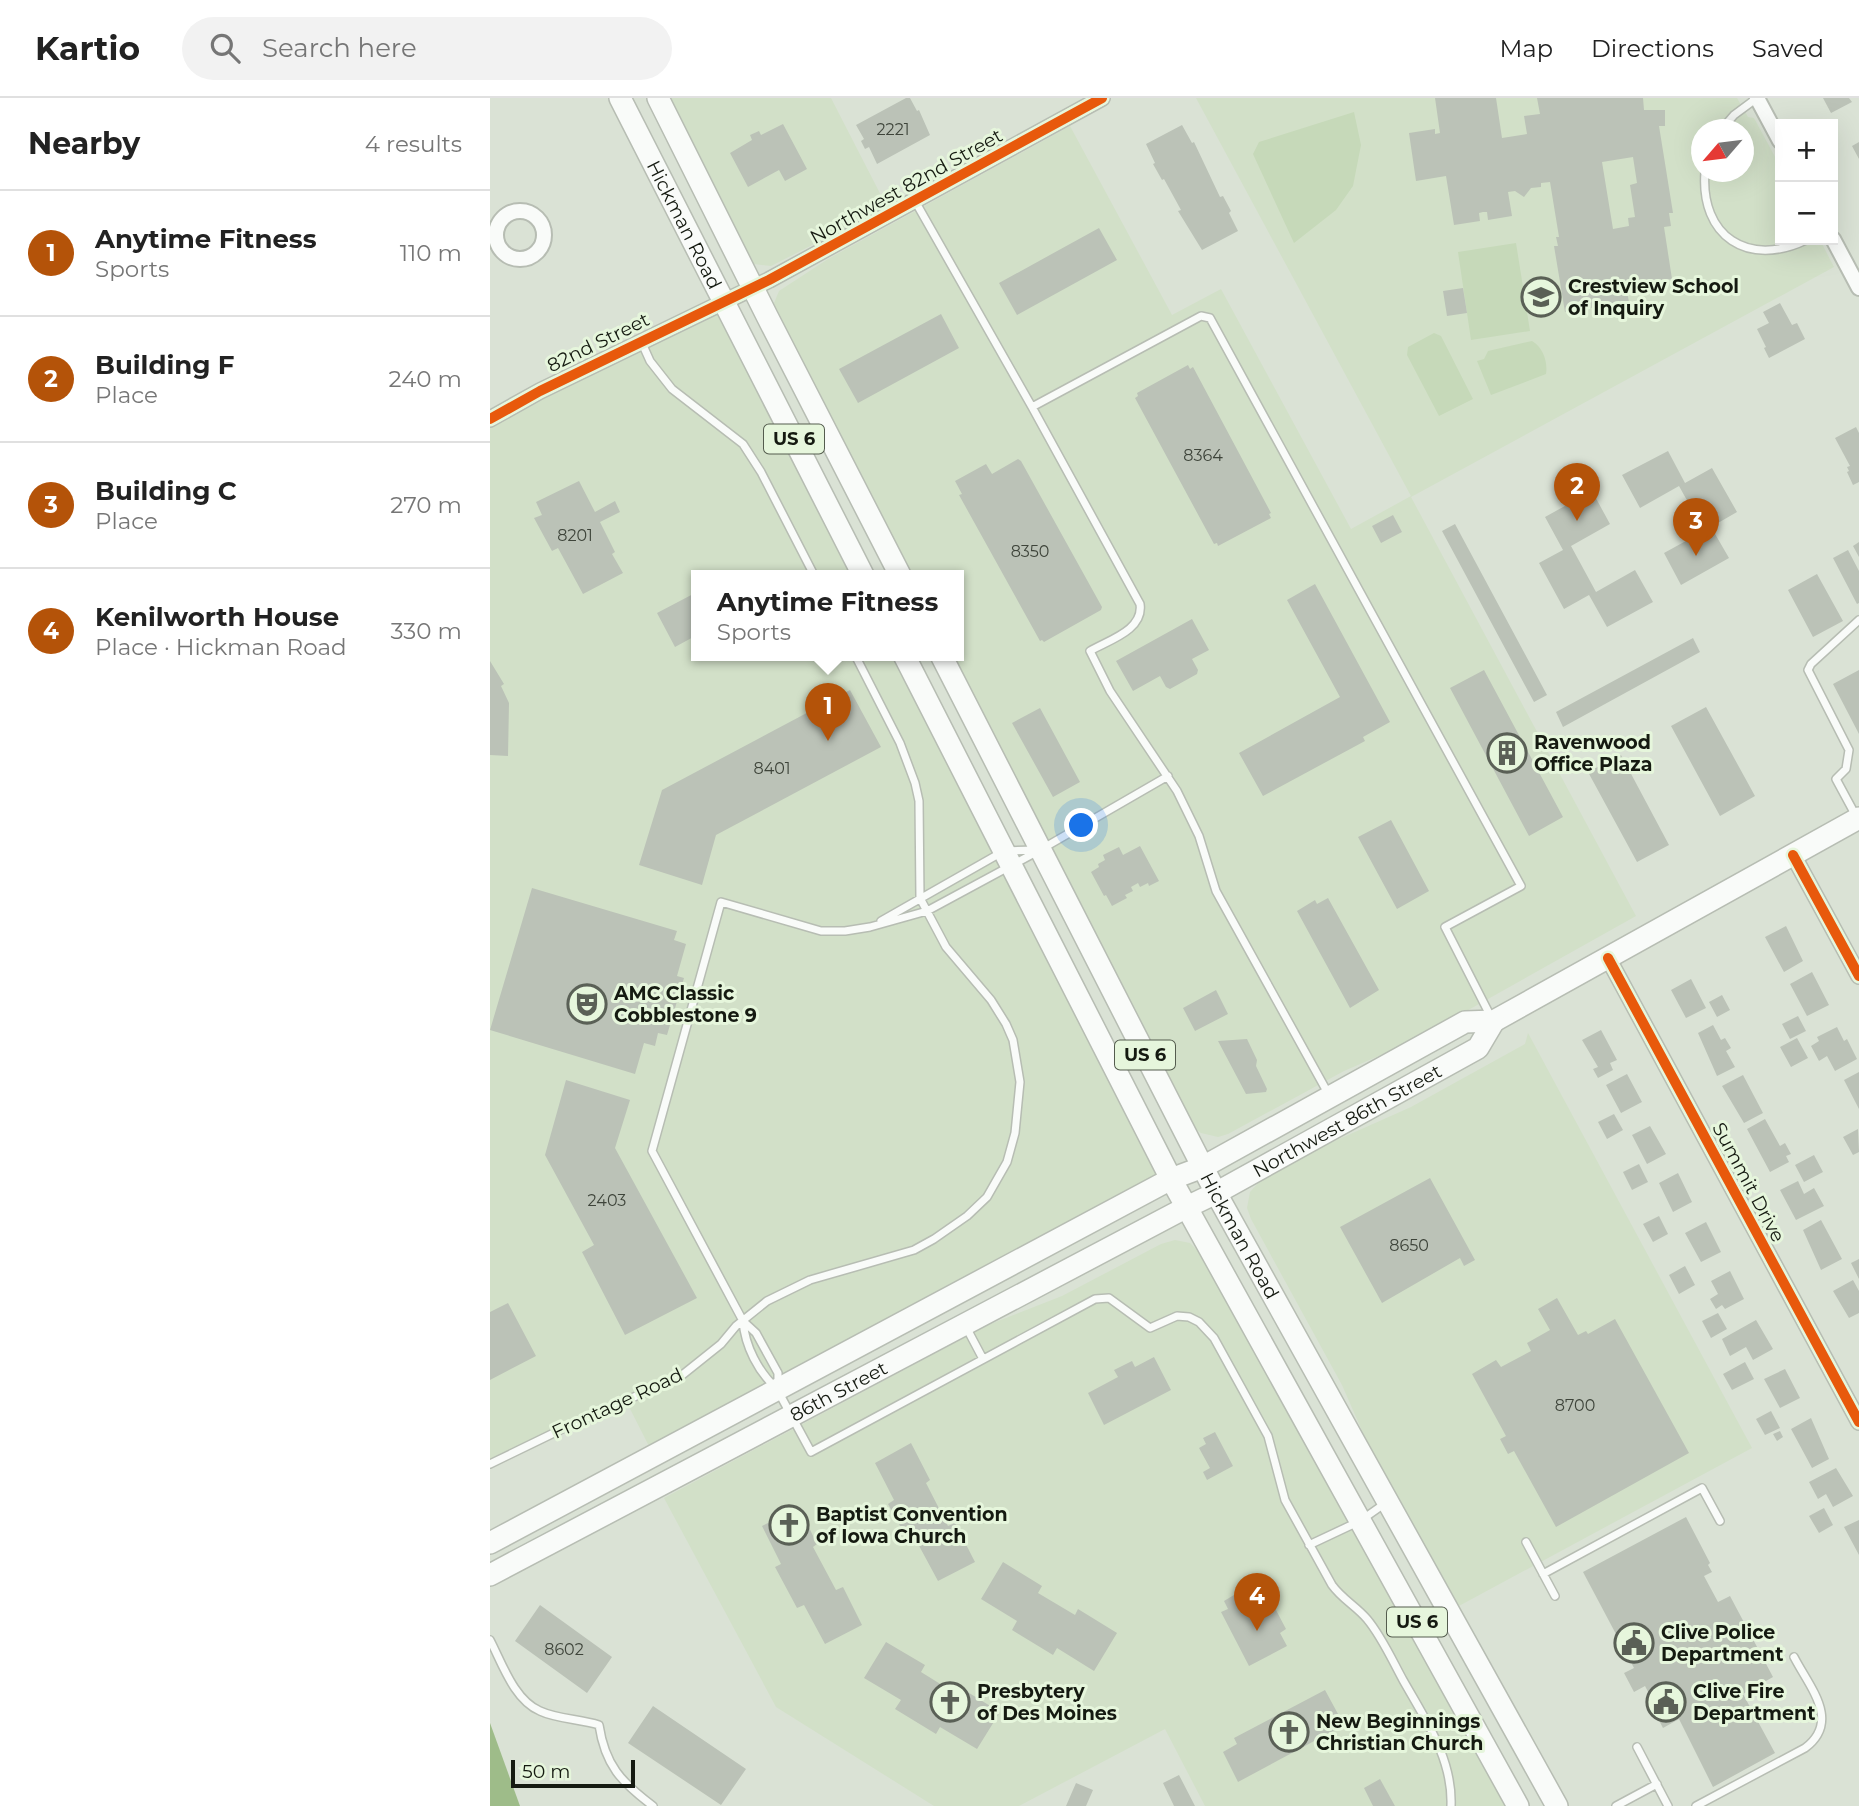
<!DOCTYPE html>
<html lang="en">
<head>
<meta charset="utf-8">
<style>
  :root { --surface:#fff; --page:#f2f2f2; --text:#222; --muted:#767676; --line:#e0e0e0; --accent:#b45309 }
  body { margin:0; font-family:Montserrat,sans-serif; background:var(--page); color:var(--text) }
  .controls { position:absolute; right:21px; top:21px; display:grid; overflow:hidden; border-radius:0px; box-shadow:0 7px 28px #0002 }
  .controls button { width:63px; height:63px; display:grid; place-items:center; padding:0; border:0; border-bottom:2px solid var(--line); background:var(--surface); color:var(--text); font:35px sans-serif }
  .compass { position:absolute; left:1201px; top:21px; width:63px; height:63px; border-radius:50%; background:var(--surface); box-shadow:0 7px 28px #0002; rotate:242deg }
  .scale { position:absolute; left:21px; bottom:18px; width:124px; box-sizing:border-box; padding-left:7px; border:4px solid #151a11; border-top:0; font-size:19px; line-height:24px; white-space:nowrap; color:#151a11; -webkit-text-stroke:5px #e6f6dc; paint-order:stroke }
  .you { position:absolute; left:592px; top:728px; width:24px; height:24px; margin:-18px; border:5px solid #fff; border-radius:50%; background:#1a73e8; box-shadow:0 0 0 10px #1a73e833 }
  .badge { display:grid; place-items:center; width:46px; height:46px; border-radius:50%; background:var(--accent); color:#fff; font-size:23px; font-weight:700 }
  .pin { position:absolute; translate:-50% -58px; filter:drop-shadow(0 2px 4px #0008) }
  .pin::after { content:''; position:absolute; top:37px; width:24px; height:21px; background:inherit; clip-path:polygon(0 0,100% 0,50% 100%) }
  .popup { position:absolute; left:201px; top:472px; width:273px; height:91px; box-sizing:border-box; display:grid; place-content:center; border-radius:0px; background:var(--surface); filter:drop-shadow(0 2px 5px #0005); font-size:23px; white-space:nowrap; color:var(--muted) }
  .popup b { font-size:26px; color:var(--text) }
  .popup::after { content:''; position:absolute; left:50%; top:100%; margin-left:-14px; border:14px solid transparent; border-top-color:var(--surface) }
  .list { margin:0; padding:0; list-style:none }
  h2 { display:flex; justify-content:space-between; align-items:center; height:91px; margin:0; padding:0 28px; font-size:30px }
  h2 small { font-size:23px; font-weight:400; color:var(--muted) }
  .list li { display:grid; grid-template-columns:46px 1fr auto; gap:21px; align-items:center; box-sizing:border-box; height:126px; padding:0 28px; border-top:2px solid var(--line) }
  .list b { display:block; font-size:26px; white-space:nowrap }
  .list p { margin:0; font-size:23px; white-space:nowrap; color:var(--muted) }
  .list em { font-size:23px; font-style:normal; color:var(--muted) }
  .icon { flex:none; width:38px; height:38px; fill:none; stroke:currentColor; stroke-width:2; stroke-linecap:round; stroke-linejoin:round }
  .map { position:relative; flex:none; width:1369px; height:1708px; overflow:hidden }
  header { display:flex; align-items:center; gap:42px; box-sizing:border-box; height:98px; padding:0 35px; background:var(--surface); border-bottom:2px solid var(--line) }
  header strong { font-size:33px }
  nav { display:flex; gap:38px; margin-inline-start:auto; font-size:24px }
  .search { width:490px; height:63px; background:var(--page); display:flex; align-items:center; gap:18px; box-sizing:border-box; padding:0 24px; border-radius:38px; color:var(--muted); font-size:26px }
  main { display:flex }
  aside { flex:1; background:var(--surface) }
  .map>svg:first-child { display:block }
  .built { fill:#d2e0c8; fill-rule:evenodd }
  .green { fill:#c6d9b9 }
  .water { fill:#9ebc89 }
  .building { fill:#bbc2b7; fill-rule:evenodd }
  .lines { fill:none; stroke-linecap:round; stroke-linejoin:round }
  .service-casing { stroke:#b7bdb3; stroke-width:10 }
  .minor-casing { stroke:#b7bdb3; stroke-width:18 }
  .primary-casing { stroke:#b7bdb3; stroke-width:24 }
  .service { stroke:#f9fbf9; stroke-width:7 }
  .minor { stroke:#f9fbf9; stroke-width:14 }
  .primary { stroke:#f9fbf9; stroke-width:21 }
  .cycleway-casing { stroke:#e6f6dc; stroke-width:15 }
  .cycleway { stroke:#e8590c; stroke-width:10 }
  .labels { text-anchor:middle; stroke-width:6; stroke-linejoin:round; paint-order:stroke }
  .number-label { font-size:16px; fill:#3e443a }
  .shield { fill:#e6f6dc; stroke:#545c4e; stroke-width:2 }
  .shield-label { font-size:18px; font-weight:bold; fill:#151a11 }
  .street-label { font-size:19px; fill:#151a11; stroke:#e6f6dc }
  .poi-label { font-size:19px; font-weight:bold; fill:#151a11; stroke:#e6f6dc; text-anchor:start }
</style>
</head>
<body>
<header>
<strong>Kartio</strong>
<div class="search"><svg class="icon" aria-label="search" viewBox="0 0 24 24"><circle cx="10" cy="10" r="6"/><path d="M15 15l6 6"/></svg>Search here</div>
<nav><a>Map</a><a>Directions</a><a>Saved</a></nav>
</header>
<main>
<aside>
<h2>Nearby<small>4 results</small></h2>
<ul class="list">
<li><span class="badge">1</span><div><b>Anytime Fitness</b><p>Sports</p></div><em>110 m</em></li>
<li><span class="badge">2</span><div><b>Building F</b><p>Place</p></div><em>240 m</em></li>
<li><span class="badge">3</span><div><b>Building C</b><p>Place</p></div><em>270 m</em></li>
<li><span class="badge">4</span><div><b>Kenilworth House</b><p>Place · Hickman Road</p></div><em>330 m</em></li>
</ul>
</aside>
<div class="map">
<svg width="1369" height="1708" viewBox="0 0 1369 1708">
  <rect width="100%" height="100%" fill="#dae2d5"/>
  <path class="built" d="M177,0H341L397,109L281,168L264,166L258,161Z
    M706,0H1247L1258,19L1264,20L1290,68V142H1330L1344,169L921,399L1146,818L923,943L854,973L738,1036L728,1039L711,1035L704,1030L460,557H469V477H419L286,214L284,205L289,193L338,161L580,28L682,217L731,191L861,431L921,398ZM1212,32H1254V74H1212Z
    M234,204L373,477H207V557H414L681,1081L164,1358L136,1303L0,1366V321Z
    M1038,935L1262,1350L967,1509L887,1367L852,1287L761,1121L757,1110L760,1094L770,1083L838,1046L921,1009L1035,946Z
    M685,1142L700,1145L711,1156L1018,1708H715L675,1631L529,1708H444L286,1609L174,1400L498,1227L572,1198L671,1146Z"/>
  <path class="green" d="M864,14L871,47L863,88L846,112L804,145L763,56L769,44Z
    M1026,145L1040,233L981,242L968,154Z
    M944,235L951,238L983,301L949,318L917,257L918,249Z
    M1042,243C1053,249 1058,264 1056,276L1001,297L987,263L994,261L998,253Z"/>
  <path class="water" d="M0,1625L30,1708H0Z"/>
  <path class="building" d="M416,0H420L427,13L429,12L440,37L387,66L379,49L375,51L371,43L374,41L366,27Z
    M945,0H1006L1012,40L1037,36L1034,18L1050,16L1047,0H1153L1154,12H1175V28H1169L1183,115H1179L1181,128L1174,129L1182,181L1136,188L1139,204L1075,214L1064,148H1068L1066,139H1069L1060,84L1051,85V89L1041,90L1034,99L1025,93L1018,94L1022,118L998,122L997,114H993L989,115L990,123L964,127L956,78L926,83L919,35L945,31V36L950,35ZM1143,59L1147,85L1140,87L1145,119L1138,120L1139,128L1123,131L1112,64Z
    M1333,0H1359L1362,4L1341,15Z
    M293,26L317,71L295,83L289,72L258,89L240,55L262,42L260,37L269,33L271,37Z
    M692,27L702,45L704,44L730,99L733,98L741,113L739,115L748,133L712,152L688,113L691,112L674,81L672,82L663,66L665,65L656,46Z
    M1369,44V61L1362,48Z
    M609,130L627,162L527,217L509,185Z
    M973,190L977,215L957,218L953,193Z
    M1290,205L1302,227L1307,225L1315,241L1279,260L1274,250L1276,249L1267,231L1279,225L1273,214Z
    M451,216L469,250L368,305L349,271Z
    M698,267L700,271L703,269L781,415L779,416L781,420L728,448L727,445L724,446L645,300L648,298L647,295Z
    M1366,329L1369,335V384L1363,387L1357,374L1359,373L1357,369L1360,368L1345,340Z
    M1178,353L1195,385L1222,370L1247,414L1221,429L1239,460L1191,487L1174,455L1214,433L1189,388L1150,410L1132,377Z
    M528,361L531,363L612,509L611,512L554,544L552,542L550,543L469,397L472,396L465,383L496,366L502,376Z
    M89,383L105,414L125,403L130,414L110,424L125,454L122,456L133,475L93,496L68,450L62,453L44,420L52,417L46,404Z
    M1102,393L1120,426L1081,448L1106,494L1145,472L1163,504L1117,529L1099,497L1074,511L1049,465L1073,452L1055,419Z
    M903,417L912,434L891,445L882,428Z
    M965,426L1057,597L1044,604L952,433Z
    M1369,444V459L1363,448Z
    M1358,452L1369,473V505L1367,506L1343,460Z
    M1327,476L1353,523L1323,539L1298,492Z
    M825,486L900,624L873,639L875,643L773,698L749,655L850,599L797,502Z
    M207,494V537L185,549L167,515Z
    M702,521L719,552L702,561L708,572L707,576L680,591L676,589L670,578L643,593L626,563Z
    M1203,540L1210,554L1073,629L1066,614Z
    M0,563L14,586L11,588L19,605L18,658L0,657Z
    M994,572L1073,719L1039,738L960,590Z
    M1369,572V636L1343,586Z
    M360,592L391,649L226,737L212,787L149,767L172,692Z
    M1216,609L1265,698L1230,718L1181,628Z
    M550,610L590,684L563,699L522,625Z
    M1131,657L1179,747L1147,764L1098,674Z
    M901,722L939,793L907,811L868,739Z
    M650,748L669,783L659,788L658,785L650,789L648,785L641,789L643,793L635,797L637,800L622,808L616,797L614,798L601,774L609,769L608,766L615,762L613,757L629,749L633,757Z
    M42,790L187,833L184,842L196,846L187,878L194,880L177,937L168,935L165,948L154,945L145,976L0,932Z
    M838,800L889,892L860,910L807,813L825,802L827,806Z
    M1296,828L1313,863L1294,874L1275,839Z
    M1322,874L1339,907L1317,918L1300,886Z
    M1201,881L1216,910L1196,920L1181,892Z
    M726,892L738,916L705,933L693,910Z
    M1232,897L1240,912L1227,919L1219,904Z
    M1308,918L1316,933L1300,941L1292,926Z
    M1223,927L1231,942L1235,940L1241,950L1236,953L1245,969L1227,978L1208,935Z
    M1347,929L1354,943L1357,941L1367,961L1345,973L1337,958L1329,963L1321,948L1329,943L1327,939Z
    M1111,932L1127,962L1120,965L1123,972L1108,980L1103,971L1108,969L1092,942Z
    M1307,940L1318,960L1301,969L1290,949Z
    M757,941L767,962L766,968L777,991L776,994L756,996L728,943Z
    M1369,974V1011L1354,982Z
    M1137,976L1152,1004L1131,1015L1116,987Z
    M1253,977L1273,1015L1254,1025L1232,988Z
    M76,982L140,1002L125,1050L207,1200L135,1237L92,1154L104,1147L55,1057Z
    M1124,1016L1133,1032L1117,1041L1108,1024Z
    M1275,1021L1290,1048L1295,1045L1301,1056L1296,1058L1299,1064L1280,1074L1257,1031Z
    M1160,1028L1176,1056L1157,1066L1142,1037Z
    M1368,1031L1369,1054L1363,1057L1353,1039Z
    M1324,1057L1333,1074L1314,1084L1305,1067Z
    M1149,1066L1158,1084L1142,1092L1133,1074Z
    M1188,1075L1202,1104L1183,1114L1169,1085Z
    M940,1080L985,1162L974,1168L970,1160L892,1205L850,1129Z
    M1308,1083L1314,1096L1324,1090L1334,1108L1306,1122L1290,1092Z
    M1169,1118L1178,1136L1163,1144L1153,1126Z
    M1331,1122L1352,1161L1331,1172L1313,1132Z
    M1216,1124L1231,1154L1211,1164L1195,1135Z
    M1369,1161V1181L1361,1165Z
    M1195,1168L1205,1187L1189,1196L1179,1177Z
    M1240,1173L1254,1201L1235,1211L1232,1207L1226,1211L1220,1201L1228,1196L1221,1183Z
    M1363,1182L1369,1193V1215L1359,1220L1343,1193Z
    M1067,1200L1088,1237L1096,1233L1098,1236L1125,1221L1199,1355L1066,1429L1024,1353L1018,1356L1010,1341L1016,1338L982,1276L1006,1262L1011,1269L1041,1253L1037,1245L1060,1232L1048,1211Z
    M18,1205L46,1258L0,1282V1214Z
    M1228,1215L1237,1231L1221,1240L1212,1223Z
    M1266,1222L1283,1251L1263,1262L1256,1249L1240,1258L1232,1241Z
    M664,1259L681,1292L614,1327L598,1295L628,1279L624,1272L642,1263L645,1269Z
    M1255,1264L1264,1281L1242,1292L1233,1276Z
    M1295,1271L1310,1300L1290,1310L1274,1281Z
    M1281,1313L1290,1330L1275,1337L1266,1321Z
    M1321,1320L1339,1361L1322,1370L1301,1331Z
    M1290,1333L1293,1339L1287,1343L1283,1336Z
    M725,1334L743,1368L717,1382L713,1374L720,1370L709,1350L716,1346L713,1340Z
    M421,1345L440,1382L436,1385L458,1428L465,1425L485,1464L448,1483L427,1444L420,1446L398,1406L404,1402L385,1365Z
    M1346,1370L1363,1398L1343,1409L1336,1396L1328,1401L1319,1384Z
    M309,1409L327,1446L323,1449L346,1492L353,1489L372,1527L335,1546L314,1507L307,1510L285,1469L291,1466L272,1428Z
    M1334,1410L1343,1427L1329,1435L1319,1418Z
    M1196,1419L1220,1465L1218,1467L1222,1474L1214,1478L1228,1504L1240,1498L1283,1579L1253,1596L1285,1655L1223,1689L1189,1621L1173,1630L1163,1611L1166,1609L1155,1588L1144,1594L1134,1575L1144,1570L1093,1474Z
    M1369,1422V1457L1354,1429Z
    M513,1464L552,1488L548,1495L585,1517L588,1511L627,1535L604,1573L567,1550L563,1557L522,1532L527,1523L491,1501Z
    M749,1494L754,1503L769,1495L770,1498L777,1495L796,1531L790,1535L797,1548L759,1568L731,1514L738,1511L734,1503Z
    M50,1507L122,1559L97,1595L25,1543Z
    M396,1544L435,1567L431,1574L468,1597L471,1590L510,1614L487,1651L450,1629L446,1636L405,1611L411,1602L374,1580Z
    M835,1592L854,1627L748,1684L733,1654L747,1646L744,1640Z
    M163,1608L256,1671L231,1707L138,1645Z
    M689,1677L705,1708H684L673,1685Z
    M890,1681L905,1708H883L874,1690Z
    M586,1685L603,1692L596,1708H576Z"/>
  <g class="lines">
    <g class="service-casing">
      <path id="service" d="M1231,32L1244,17L1267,0
        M1215,74C1210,138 1258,170 1316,142
        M425,103L542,309L650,506C654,532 619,542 600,553L620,593L687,693L709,738L726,793L839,997
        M151,243L160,263L182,291L253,346L271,374L324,477
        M542,309L711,218L720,220L1031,788L955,829L1001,919
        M1366,718L1346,681L1356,671L1359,652L1318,572L1321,566L1369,522
        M391,823L514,753L546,752
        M253,1223C255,1248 268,1274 288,1292V1275L266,1235L253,1223L162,1053L231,804L331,833H355L380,829L437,813L550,752L678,678
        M475,1227L493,1261
        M288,1293L321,1354L605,1201L619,1200L660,1230L687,1218L699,1219L709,1224L724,1240L778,1338L795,1402L842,1487C852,1501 866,1508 877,1521C892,1539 902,1562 913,1582C935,1621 963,1661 961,1708
        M0,1366L70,1332L191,1278L231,1246L246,1228L277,1203L320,1182L424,1152L444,1141L477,1118L497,1099L517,1064L525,1035L530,984L523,942L516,926L501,902L456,849L430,800L429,703L425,685L410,645L365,557
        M1036,1444L1065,1498
        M819,1447L870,1423L897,1404
        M1053,1476L1212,1390L1230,1423
        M0,1542C12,1565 24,1602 50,1613C67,1621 90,1621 109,1627C115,1667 131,1684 163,1708
        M1147,1649L1178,1708
        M1126,1708L1167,1686
        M1206,1708L1315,1650C1351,1623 1320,1590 1304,1559"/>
    </g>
    <g class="minor-casing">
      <path id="minor" d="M1267,0L1290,43
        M6 137a24 24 0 1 1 48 0a24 24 0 1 1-48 0Z
        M1343,141L1369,190
        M0,321L50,293L279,182L612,0
        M1303,757L1369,878
        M1118,860L1369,1324"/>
    </g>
    <g class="primary-casing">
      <g id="primary">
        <path id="s1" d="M130,0L373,477"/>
        <path d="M168,0L277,218L410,477"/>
        <path d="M414,557L681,1081L1028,1708"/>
        <path id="s2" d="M451,557L726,1095L1067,1708"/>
        <path d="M0,1445L681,1081L713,1069L975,924L1004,923L1369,720"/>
        <path id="s3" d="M0,1477L697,1109L726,1095L988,950L1004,923"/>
      </g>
    </g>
    <use href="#service" class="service"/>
    <use href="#minor" class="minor"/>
    <use href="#primary" class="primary"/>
    <g class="cycleway-casing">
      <path id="cycleway" d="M0,321L50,293L279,182L612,0
        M1303,757L1369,878
        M1118,860L1369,1324"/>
    </g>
    <use href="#cycleway" class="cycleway"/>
  </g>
  <defs>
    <g id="school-ring" transform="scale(2.0125)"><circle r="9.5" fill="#e6f6dc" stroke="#5a6056" stroke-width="1.5"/><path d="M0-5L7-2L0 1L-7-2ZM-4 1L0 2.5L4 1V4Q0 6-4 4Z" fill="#5a6056"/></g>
    <g id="building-ring" transform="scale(2.0125)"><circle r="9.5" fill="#e6f6dc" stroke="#5a6056" stroke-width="1.5"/><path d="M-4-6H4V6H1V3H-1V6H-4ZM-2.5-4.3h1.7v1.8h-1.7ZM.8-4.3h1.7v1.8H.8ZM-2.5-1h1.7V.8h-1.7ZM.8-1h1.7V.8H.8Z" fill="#5a6056"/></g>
    <g id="theatre-ring" transform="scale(2.0125)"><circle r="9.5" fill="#e6f6dc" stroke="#5a6056" stroke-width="1.5"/><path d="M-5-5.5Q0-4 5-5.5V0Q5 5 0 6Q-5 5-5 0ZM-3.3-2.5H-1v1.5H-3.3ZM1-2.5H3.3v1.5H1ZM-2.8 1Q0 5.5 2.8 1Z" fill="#5a6056"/></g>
    <g id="church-ring" transform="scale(2.0125)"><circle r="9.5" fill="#e6f6dc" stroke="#5a6056" stroke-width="1.5"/><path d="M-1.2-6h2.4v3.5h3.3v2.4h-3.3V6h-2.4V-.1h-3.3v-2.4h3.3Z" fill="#5a6056"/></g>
    <g id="civic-ring" transform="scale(2.0125)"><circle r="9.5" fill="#e6f6dc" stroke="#5a6056" stroke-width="1.5"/><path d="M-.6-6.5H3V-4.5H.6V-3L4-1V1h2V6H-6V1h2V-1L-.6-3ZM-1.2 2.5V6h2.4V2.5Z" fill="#5a6056"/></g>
  </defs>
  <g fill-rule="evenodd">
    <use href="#school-ring" x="1051" y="199"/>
    <use href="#building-ring" x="1017" y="655"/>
    <use href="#theatre-ring" x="97" y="906"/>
    <use href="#church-ring" x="299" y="1427"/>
    <use href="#civic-ring" x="1144" y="1545"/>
    <use href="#church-ring" x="460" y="1604"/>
    <use href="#civic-ring" x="1176" y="1604"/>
    <use href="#church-ring" x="799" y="1634"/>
  </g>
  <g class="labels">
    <g class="number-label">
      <text x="403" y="37">2221</text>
      <text x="713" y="363">8364</text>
      <text x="85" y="443">8201</text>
      <text x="540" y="459">8350</text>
      <text x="282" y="676">8401</text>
      <text x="117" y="1108">2403</text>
      <text x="919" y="1153">8650</text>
      <text x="1085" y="1313">8700</text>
      <text x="74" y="1557">8602</text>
    </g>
    <g class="shield">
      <rect x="274" y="326.5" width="60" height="29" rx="5"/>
      <rect x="625" y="942.5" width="60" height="29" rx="5"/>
      <rect x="897" y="1509.5" width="60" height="29" rx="5"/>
    </g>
    <g class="shield-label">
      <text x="304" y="347">US 6</text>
      <text x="655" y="963">US 6</text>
      <text x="927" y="1530">US 6</text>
    </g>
    <g class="street-label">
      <text transform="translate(416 88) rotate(-29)" y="7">Northwest 82nd Street</text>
      <text dy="7" stroke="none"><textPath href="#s1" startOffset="142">Hickman Road</textPath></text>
      <text transform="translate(108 244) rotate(-26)" y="7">82nd Street</text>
      <text dy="7" stroke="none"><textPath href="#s3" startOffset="970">Northwest 86th Street</textPath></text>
      <text transform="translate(1259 1084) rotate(62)" y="7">Summit Drive</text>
      <text dy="7" stroke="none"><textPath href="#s2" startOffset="653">Hickman Road</textPath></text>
      <text dy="7" stroke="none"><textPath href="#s3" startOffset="394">86th Street</textPath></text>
      <text transform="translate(127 1305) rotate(-25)" y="7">Frontage Road</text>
    </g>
    <g class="poi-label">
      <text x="1078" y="195">Crestview School<tspan x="1078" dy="22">of Inquiry</tspan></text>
      <text x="1044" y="651">Ravenwood<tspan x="1044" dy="22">Office Plaza</tspan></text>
      <text x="124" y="902">AMC Classic<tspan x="124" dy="22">Cobblestone 9</tspan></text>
      <text x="326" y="1423">Baptist Convention<tspan x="326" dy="22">of Iowa Church</tspan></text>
      <text x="1171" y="1541">Clive Police<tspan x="1171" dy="22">Department</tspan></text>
      <text x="487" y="1600">Presbytery<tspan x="487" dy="22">of Des Moines</tspan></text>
      <text x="1203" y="1600">Clive Fire<tspan x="1203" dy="22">Department</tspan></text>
      <text x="826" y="1630">New Beginnings<tspan x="826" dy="22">Christian Church</tspan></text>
    </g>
  </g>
</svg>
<div class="controls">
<button>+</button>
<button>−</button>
</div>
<svg class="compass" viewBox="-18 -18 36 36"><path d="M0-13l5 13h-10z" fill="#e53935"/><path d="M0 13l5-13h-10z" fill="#767676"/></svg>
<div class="scale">50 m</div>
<div class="you"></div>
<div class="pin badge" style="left:338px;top:643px">1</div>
<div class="popup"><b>Anytime Fitness</b>Sports</div>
<div class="pin badge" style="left:1087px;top:423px">2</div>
<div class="pin badge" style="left:1206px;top:458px">3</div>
<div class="pin badge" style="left:767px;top:1533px">4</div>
</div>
</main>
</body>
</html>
